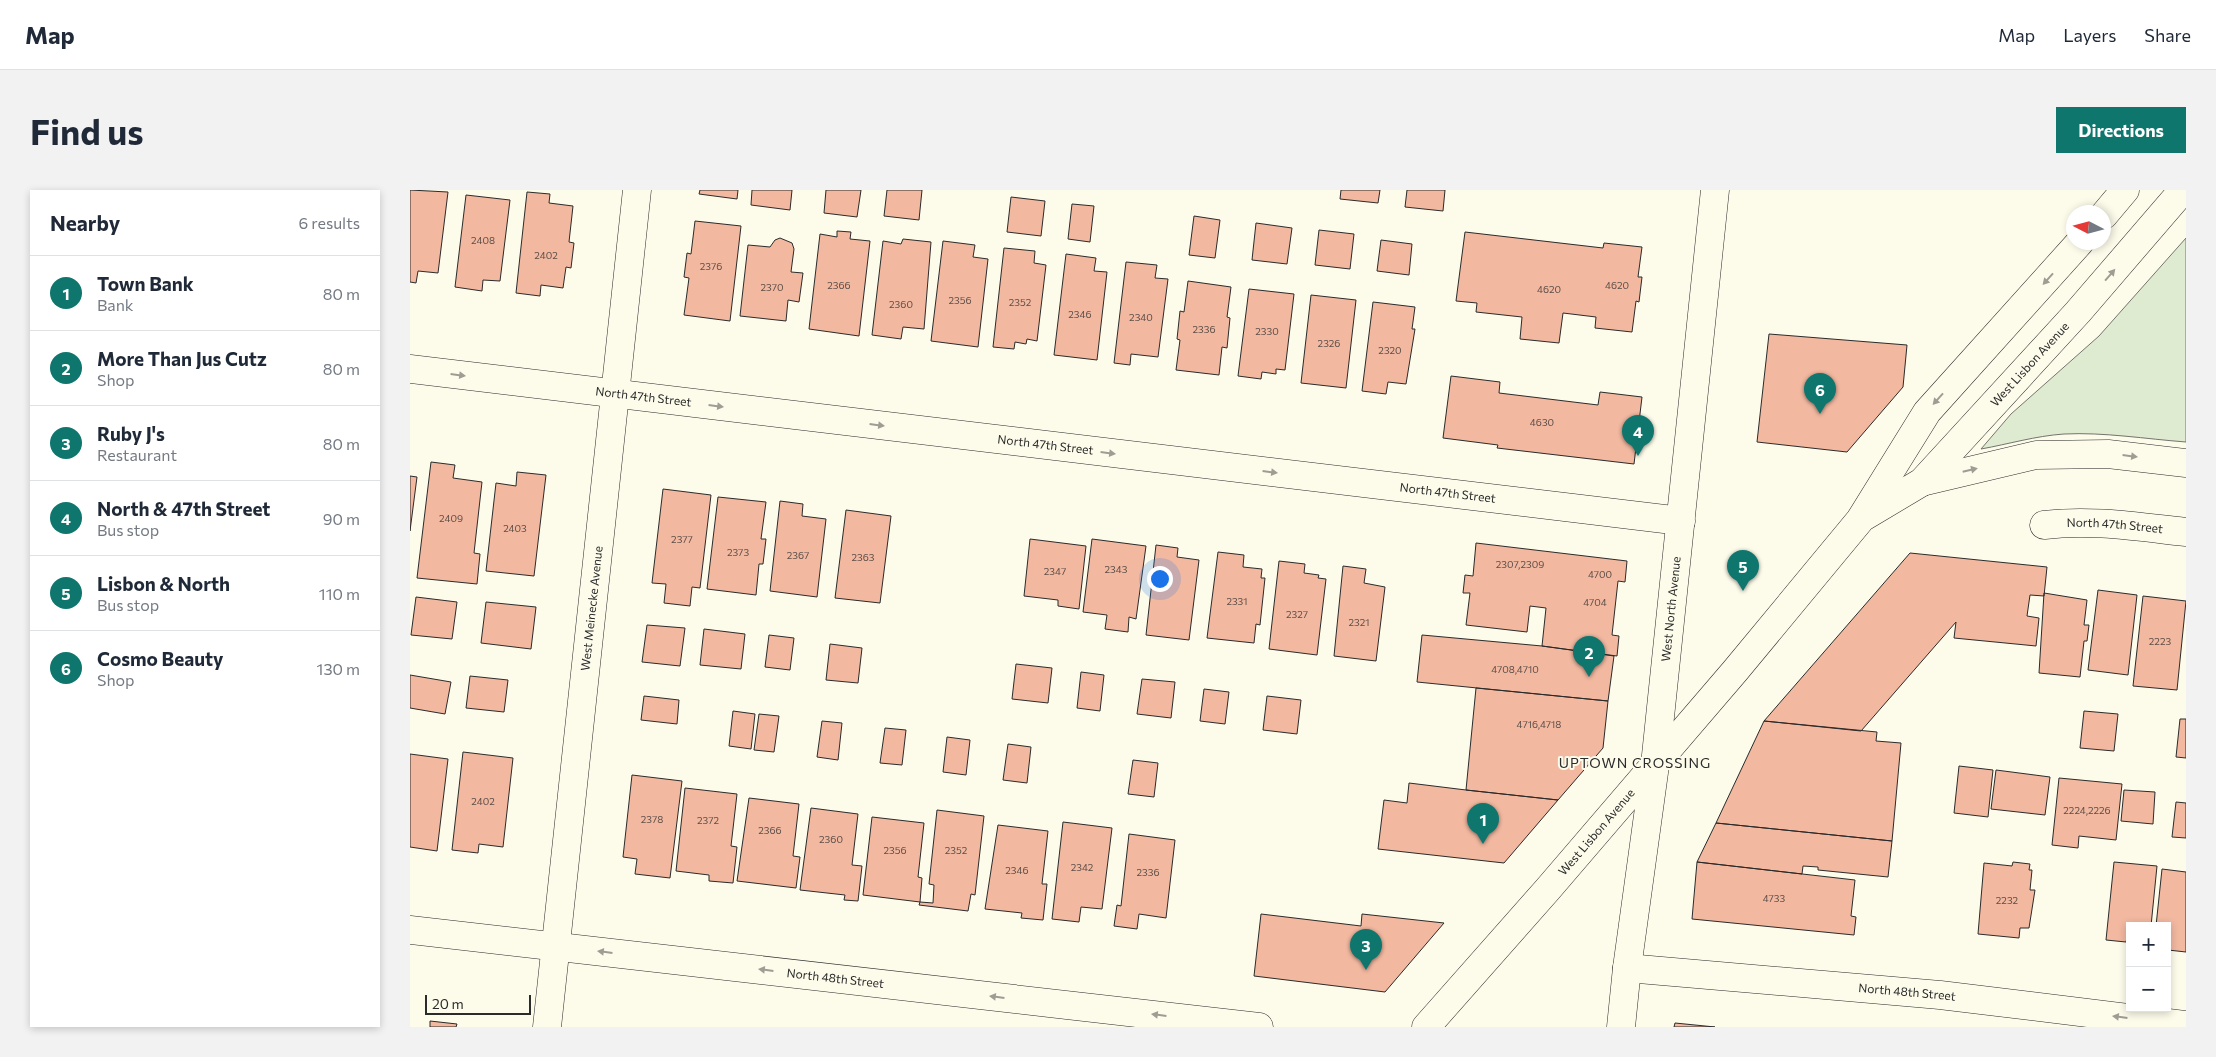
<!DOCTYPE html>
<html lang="en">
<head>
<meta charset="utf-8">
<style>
  :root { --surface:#fff; --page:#f2f2f3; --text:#1f2937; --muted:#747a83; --line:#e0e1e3; --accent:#0f766e }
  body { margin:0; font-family:Commissioner,sans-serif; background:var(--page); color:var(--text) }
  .controls { position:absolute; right:15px; bottom:15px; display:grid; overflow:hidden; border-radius:0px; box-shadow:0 2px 8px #0003 }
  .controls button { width:45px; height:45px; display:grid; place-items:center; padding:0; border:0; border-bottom:1px solid var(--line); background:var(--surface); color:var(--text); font:25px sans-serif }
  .compass { position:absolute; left:1656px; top:15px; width:45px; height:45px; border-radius:50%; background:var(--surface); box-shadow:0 2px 8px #0003; rotate:276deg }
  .scale { position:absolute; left:15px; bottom:12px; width:106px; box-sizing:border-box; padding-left:5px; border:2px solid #2b2b2b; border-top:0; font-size:14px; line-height:18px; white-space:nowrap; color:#2b2b2b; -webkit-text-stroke:4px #fdfbea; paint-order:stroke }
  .you { position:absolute; left:749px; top:388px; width:18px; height:18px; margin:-12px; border:4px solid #fff; border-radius:50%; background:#1a73e8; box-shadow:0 0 0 8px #1a73e833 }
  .badge { display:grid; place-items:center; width:32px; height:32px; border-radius:50%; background:var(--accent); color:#fff; font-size:16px; font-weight:700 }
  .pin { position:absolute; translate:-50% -41px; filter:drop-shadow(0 1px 2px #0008) }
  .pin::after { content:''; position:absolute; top:26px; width:18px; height:15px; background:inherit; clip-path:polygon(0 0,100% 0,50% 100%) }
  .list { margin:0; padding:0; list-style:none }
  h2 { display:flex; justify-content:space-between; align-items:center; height:65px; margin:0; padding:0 20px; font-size:21px }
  h2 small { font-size:16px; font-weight:400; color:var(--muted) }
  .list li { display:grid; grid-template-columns:32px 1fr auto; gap:15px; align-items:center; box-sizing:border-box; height:75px; padding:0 20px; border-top:1px solid var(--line) }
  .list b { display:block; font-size:19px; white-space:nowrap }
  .list p { margin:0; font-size:16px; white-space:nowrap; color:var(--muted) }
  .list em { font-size:16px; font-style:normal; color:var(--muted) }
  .map { position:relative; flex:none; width:1776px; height:837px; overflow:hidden; border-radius:0px }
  header { display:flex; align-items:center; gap:30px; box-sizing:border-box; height:70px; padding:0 25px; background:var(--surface); border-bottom:1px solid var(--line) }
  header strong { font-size:24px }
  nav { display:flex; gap:28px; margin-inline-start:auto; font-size:18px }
  .intro { display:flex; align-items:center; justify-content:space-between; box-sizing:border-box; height:120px; padding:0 30px }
  h1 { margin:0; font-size:35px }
  .button { padding:12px 22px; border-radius:0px; background:var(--accent); color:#fff; font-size:18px; font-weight:700 }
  main { display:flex; gap:30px; padding:0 30px }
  aside { flex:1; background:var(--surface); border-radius:0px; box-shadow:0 2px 8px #0003 }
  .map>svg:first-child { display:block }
  .green { fill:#deebd1; stroke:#74746e }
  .building { fill:#f2b8a0; stroke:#2b2b2b }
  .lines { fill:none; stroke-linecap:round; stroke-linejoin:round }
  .street-casing { stroke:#2b2b2b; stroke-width:29 }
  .secondary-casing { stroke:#2b2b2b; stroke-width:29 }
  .primary-casing { stroke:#2b2b2b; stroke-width:29 }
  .highway-casing { stroke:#2b2b2b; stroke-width:29 }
  .street { stroke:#fdfbea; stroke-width:28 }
  .secondary { stroke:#fdfbea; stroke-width:28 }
  .primary { stroke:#fdfbea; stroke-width:28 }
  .highway { stroke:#fdfbea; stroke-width:28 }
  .oneway { fill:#9e9d94 }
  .labels { text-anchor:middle; stroke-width:4; stroke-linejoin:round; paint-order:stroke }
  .number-label { font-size:10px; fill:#5d4e48 }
  .street-label { font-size:12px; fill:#2b2b2b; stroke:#fdfbea }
  .neighbourhood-label { font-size:14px; letter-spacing:1px; fill:#2b2b2b; stroke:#fdfbea }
</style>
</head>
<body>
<header>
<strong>Map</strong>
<nav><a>Map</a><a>Layers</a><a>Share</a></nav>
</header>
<div class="intro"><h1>Find us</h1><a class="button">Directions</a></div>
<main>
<aside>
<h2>Nearby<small>6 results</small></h2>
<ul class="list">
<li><span class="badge">1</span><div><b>Town Bank</b><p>Bank</p></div><em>80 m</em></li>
<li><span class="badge">2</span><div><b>More Than Jus Cutz</b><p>Shop</p></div><em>80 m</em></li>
<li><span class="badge">3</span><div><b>Ruby J's</b><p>Restaurant</p></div><em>80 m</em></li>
<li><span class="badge">4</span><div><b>North &amp; 47th Street</b><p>Bus stop</p></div><em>90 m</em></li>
<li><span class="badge">5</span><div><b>Lisbon &amp; North</b><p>Bus stop</p></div><em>110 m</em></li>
<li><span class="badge">6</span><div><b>Cosmo Beauty</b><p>Shop</p></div><em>130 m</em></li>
</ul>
</aside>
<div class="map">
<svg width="1776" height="837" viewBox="0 0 1776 837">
  <rect width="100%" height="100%" fill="#fdfbea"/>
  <path class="green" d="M1776,48V252C1736,249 1694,242 1654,244C1625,246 1599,254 1571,259L1601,224L1689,146Z"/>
  <path class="building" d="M0,0L38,2L28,83L8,81L6,93L0,92Z
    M290,0H328L327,9L289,4Z
    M342,0H382L380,20L341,15Z
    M416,0H451L447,27L414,23Z
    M477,0H512L509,30L474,26Z
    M931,0H970L968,13L930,9Z
    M997,0H1035L1033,21L995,17Z
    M117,2L140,4L139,13L163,16L159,52L164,53L161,78L156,77L153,98L131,95L130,106L106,103Z
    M56,5L100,10L90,91L73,90L72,101L45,97Z
    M601,7L635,11L631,46L597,42Z
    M662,14L684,16L680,52L658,49Z
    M784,26L810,30L805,68L779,65Z
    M285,31L331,36L320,131L274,125L279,88L274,87L277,63L281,64Z
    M846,33L882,38L877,74L842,70Z
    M909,40L944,44L940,79L905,75Z
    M427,41L441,42L440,49L460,51L449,146L399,139L410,44L427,47Z
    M1055,42L1193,58L1194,53L1232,57L1228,87H1232L1229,112L1226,111L1222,142L1185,138L1186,127L1153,123L1149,153L1110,149L1112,127L1066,122L1067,113L1046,111Z
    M370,48L382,53L384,59L381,82L393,83L389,112L378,110L376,131L330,126L338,55L360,57L365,50Z
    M493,49L521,52L514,139L493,137L491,149L462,145L473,51L491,54Z
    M971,50L1002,54L999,85L967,81Z
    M533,51L565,55L563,67L578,69L568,157L521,151Z
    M594,58L625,61L624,73L636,75L627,151L617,149L616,154L605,152L604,159L583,157Z
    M656,64L686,68L684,81L697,82L687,170L644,165Z
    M716,72L747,75L745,88L758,89L748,167L721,164L720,175L704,173Z
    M778,91L821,97L817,127L820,128L817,158L812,157L809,185L766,180L770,150L767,149L770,121L774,122Z
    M839,99L884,104L875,180L866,179V184L852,182L851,189L828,186Z
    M901,105L946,110L936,198L891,193Z
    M963,112L1005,117L1002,139H1005L996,194L978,192L976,204L952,201Z
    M1359,144L1497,155L1493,197L1437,262L1347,252Z
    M1041,186L1090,192L1089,203L1188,215L1190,202L1232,207L1224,274L1087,258L1088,255L1033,248Z
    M21,272L45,275L43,288L72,292L64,363L70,364L67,394L7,388Z
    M107,282L136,285L124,386L76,381L86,293L106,296Z
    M0,286L7,287L0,341Z
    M253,299L301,305L290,398L282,397L280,416L254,413L256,394L242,393Z
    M308,307L356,312L351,349H356L353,374H349L346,405L297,399Z
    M370,311L393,314L392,326L416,329L407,407L360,401Z
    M436,320L481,326L470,413L425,408Z
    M620,349L676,356L669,419L648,416V410L614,406Z
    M682,349L736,356L726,429L719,427L718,442L695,439L697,425L673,422Z
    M1066,353L1217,371L1215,392L1208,391L1202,445L1209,446L1207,466L1132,456L1136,418L1120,416L1117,442L1056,435L1060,403H1053L1055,385L1063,386Z
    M746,355L768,358L767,367L789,370L779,450L736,445Z
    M808,362L834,365L833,377L852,379L851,388H855L850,435L846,434L844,453L797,448Z
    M1500,363L1637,377L1634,406L1620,405L1617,426L1629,428L1626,456L1544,448L1546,432L1451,541L1354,531Z
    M869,371L895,374L894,383L909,385L908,388L916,389L907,465L859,459Z
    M933,376L956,379L954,393L975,397L966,471L924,466Z
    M1688,400L1727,405L1718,485L1678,480Z
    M1634,403L1677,410L1674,435H1679L1677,451H1674L1670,487L1629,483Z
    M1733,406L1776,411L1767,500L1723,496Z
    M6,407L47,412L42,449L1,445Z
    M76,412L126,417L121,459L71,453Z
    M237,435L275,438L270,476L232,472Z
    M294,439L335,444L331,479L290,475Z
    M359,445L384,448L380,480L355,477Z
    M1012,445L1132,456L1204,466L1198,511L1007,492Z
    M420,454L452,458L448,493L416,490Z
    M606,474L642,478L638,513L602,509Z
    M671,482L694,485L690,521L667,518Z
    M0,485L41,492L35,524L0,518Z
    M60,486L98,490L94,522L56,518Z
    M732,489L765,492L761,528L727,524Z
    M1066,498L1198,511L1193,558L1148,610L1056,600Z
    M794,499L819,502L815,534L790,531Z
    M234,506L269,510L267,534L231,530Z
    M857,506L891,510L887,544L853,540Z
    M323,521L345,524L341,559L319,556Z
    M1674,521L1708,524L1704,561L1670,558Z
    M349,524L369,526L364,562L344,560Z
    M1770,529H1776V568L1766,567Z
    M412,531L432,533L428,570L407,567Z
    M1354,531L1467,542L1466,551L1491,553L1482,651L1306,633Z
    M475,538L496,540L492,575L470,573Z
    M537,547L560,550L556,585L533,582Z
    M598,554L621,557L617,593L593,590Z
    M53,562L103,568L93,657L69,654L68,663L42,660Z
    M0,564L38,569L27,661L0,657Z
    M723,570L748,573L744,607L718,604Z
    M1549,576L1583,580L1578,627L1544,623Z
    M1586,580L1640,587L1635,625L1581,619Z
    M222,585L272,591L260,688L225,684L227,669L213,667Z
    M1649,588L1712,594L1706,650L1669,646L1668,658L1642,655Z
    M999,593L1056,600L1148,610L1094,673L968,659L974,610L997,613Z
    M275,598L327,604L321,656L327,657L323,693L299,691V685L266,681Z
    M1714,600L1745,602L1743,634L1711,631Z
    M339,608L389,614L383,666L390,667L386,698L327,691Z
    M1766,612L1776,613V648L1762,647Z
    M401,618L448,624L442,675L452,676L448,711L434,710L435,705L390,700Z
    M527,620L574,626L565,705L561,704L558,721L509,715L510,712L523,713L524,695L519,694Z
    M462,627L514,633L508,687L512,688L510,712L453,705Z
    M653,632L702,638L692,719L671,717L669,732L642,729Z
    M1306,633L1482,651L1478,687L1408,680V677L1393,676L1392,684L1287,672Z
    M588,635L638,641L632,694H637L633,730L611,728L612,723L575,719Z
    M719,644L765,650L756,728L729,724L727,739L704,736L707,715L711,716Z
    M1287,672L1445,690L1441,726L1446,727L1444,745L1282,729Z
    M1603,672L1620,674L1619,680H1622L1620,700H1625L1619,738H1610L1609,748L1568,744L1574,673L1602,676Z
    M1704,672L1747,676L1741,736H1720L1716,752L1696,750Z
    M1752,679L1776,682V762L1758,760L1757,736H1746Z
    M851,724L951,736L952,724L1034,733L975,802L844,786Z
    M20,831L47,834L46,837H20Z
    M1265,833L1305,837H1264Z"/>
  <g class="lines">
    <g class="street-casing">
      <g id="street">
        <path id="s1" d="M0,179L1271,331"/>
        <path id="s2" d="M1634,335C1681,329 1729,337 1776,342"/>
        <path id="s3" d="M0,740L849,837"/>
        <path id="s4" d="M1217,778L1530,805L1776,835"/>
        <path id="s5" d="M137,837L227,0"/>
      </g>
    </g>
    <g class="secondary-casing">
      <g id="secondary">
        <path id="s6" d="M1211,837L1217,778L1245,575L1305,0"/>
      </g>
    </g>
    <g class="primary-casing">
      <g id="primary">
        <path d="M1694,25L1715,0"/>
        <path id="s7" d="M1455,326L1512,292L1668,122L1773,0"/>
        <path id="s8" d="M1016,837L1138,699L1325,481L1450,330L1517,222L1670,52"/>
      </g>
    </g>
    <g class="highway-casing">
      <path id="highway" d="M1512,292L1626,265L1698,264L1776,273"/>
    </g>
    <use href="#street" class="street"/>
    <use href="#secondary" class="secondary"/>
    <use href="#primary" class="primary"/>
    <use href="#highway" class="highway"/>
  </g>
  <defs><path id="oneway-solid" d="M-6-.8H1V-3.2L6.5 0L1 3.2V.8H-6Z" transform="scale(1.25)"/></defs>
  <g class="oneway">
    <use href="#oneway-solid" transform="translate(1700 85) rotate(-49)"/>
    <use href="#oneway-solid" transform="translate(1638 89) rotate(132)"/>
    <use href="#oneway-solid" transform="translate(48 185) rotate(7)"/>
    <use href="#oneway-solid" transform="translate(1528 209) rotate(132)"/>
    <use href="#oneway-solid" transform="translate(306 216) rotate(7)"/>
    <use href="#oneway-solid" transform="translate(467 235) rotate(7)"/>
    <use href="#oneway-solid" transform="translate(698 263) rotate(7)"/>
    <use href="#oneway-solid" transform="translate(1720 266) rotate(7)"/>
    <use href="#oneway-solid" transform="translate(1560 280) rotate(-13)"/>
    <use href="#oneway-solid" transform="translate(860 282) rotate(7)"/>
    <use href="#oneway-solid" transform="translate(195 762) rotate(-173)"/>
    <use href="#oneway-solid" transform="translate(356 780) rotate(-173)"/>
    <use href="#oneway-solid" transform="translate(587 807) rotate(-173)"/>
    <use href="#oneway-solid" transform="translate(749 825) rotate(-173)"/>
    <use href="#oneway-solid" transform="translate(1710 827) rotate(-173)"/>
  </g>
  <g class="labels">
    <g class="number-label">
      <text x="73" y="54">2408</text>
      <text x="136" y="69">2402</text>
      <text x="301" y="80">2376</text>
      <text x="429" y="99">2366</text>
      <text x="1207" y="99">4620</text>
      <text x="362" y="101">2370</text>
      <text x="1139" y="103">4620</text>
      <text x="550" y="114">2356</text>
      <text x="610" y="116">2352</text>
      <text x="491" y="118">2360</text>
      <text x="670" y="128">2346</text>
      <text x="731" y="131">2340</text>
      <text x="794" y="143">2336</text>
      <text x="857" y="145">2330</text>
      <text x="919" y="157">2326</text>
      <text x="980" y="164">2320</text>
      <text x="1132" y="236">4630</text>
      <text x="41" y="332">2409</text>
      <text x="105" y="342">2403</text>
      <text x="272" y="353">2377</text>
      <text x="328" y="366">2373</text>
      <text x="388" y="369">2367</text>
      <text x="453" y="371">2363</text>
      <text x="1110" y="378">2307,2309</text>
      <text x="706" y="383">2343</text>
      <text x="645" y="385">2347</text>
      <text x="1190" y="388">4700</text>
      <text x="827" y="415">2331</text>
      <text x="1185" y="416">4704</text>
      <text x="887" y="428">2327</text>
      <text x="949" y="436">2321</text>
      <text x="1750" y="455">2223</text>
      <text x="1105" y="483">4708,4710</text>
      <text x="1129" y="538">4716,4718</text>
      <text x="73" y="615">2402</text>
      <text x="1677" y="624">2224,2226</text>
      <text x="242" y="633">2378</text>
      <text x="298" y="634">2372</text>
      <text x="360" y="644">2366</text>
      <text x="421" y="653">2360</text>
      <text x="485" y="664">2356</text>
      <text x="546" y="664">2352</text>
      <text x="672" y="681">2342</text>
      <text x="607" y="684">2346</text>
      <text x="738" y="686">2336</text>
      <text x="1364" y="712">4733</text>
      <text x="1597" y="714">2232</text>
    </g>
    <g class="street-label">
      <text dy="4" stroke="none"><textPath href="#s7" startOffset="226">West Lisbon Avenue</textPath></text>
      <text dy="4" stroke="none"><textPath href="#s1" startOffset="235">North 47th Street</textPath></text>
      <text dy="4" stroke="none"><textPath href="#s1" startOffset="640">North 47th Street</textPath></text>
      <text dy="4" stroke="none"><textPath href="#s1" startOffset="1045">North 47th Street</textPath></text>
      <text dy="4" stroke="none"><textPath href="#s2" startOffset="71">North 47th Street</textPath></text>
      <text dy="4" stroke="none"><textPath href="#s5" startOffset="421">West Meinecke Avenue</textPath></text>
      <text dy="4" stroke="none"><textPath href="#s6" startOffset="421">West North Avenue</textPath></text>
      <text dy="4" stroke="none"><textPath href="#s8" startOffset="259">West Lisbon Avenue</textPath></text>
      <text dy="4" stroke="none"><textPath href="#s3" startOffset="428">North 48th Street</textPath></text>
      <text dy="4" stroke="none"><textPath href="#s4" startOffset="281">North 48th Street</textPath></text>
    </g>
    <g class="neighbourhood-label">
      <text x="1225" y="578">UPTOWN CROSSING</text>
    </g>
  </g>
</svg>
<div class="controls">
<button>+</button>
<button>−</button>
</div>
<svg class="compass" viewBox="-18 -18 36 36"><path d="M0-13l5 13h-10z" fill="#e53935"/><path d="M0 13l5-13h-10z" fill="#747a83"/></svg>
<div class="scale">20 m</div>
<div class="you"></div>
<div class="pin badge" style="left:1073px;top:654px">1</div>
<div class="pin badge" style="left:1179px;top:487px">2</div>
<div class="pin badge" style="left:956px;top:780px">3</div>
<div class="pin badge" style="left:1228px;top:266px">4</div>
<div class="pin badge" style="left:1333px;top:401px">5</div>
<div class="pin badge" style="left:1410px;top:224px">6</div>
</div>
</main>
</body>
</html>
